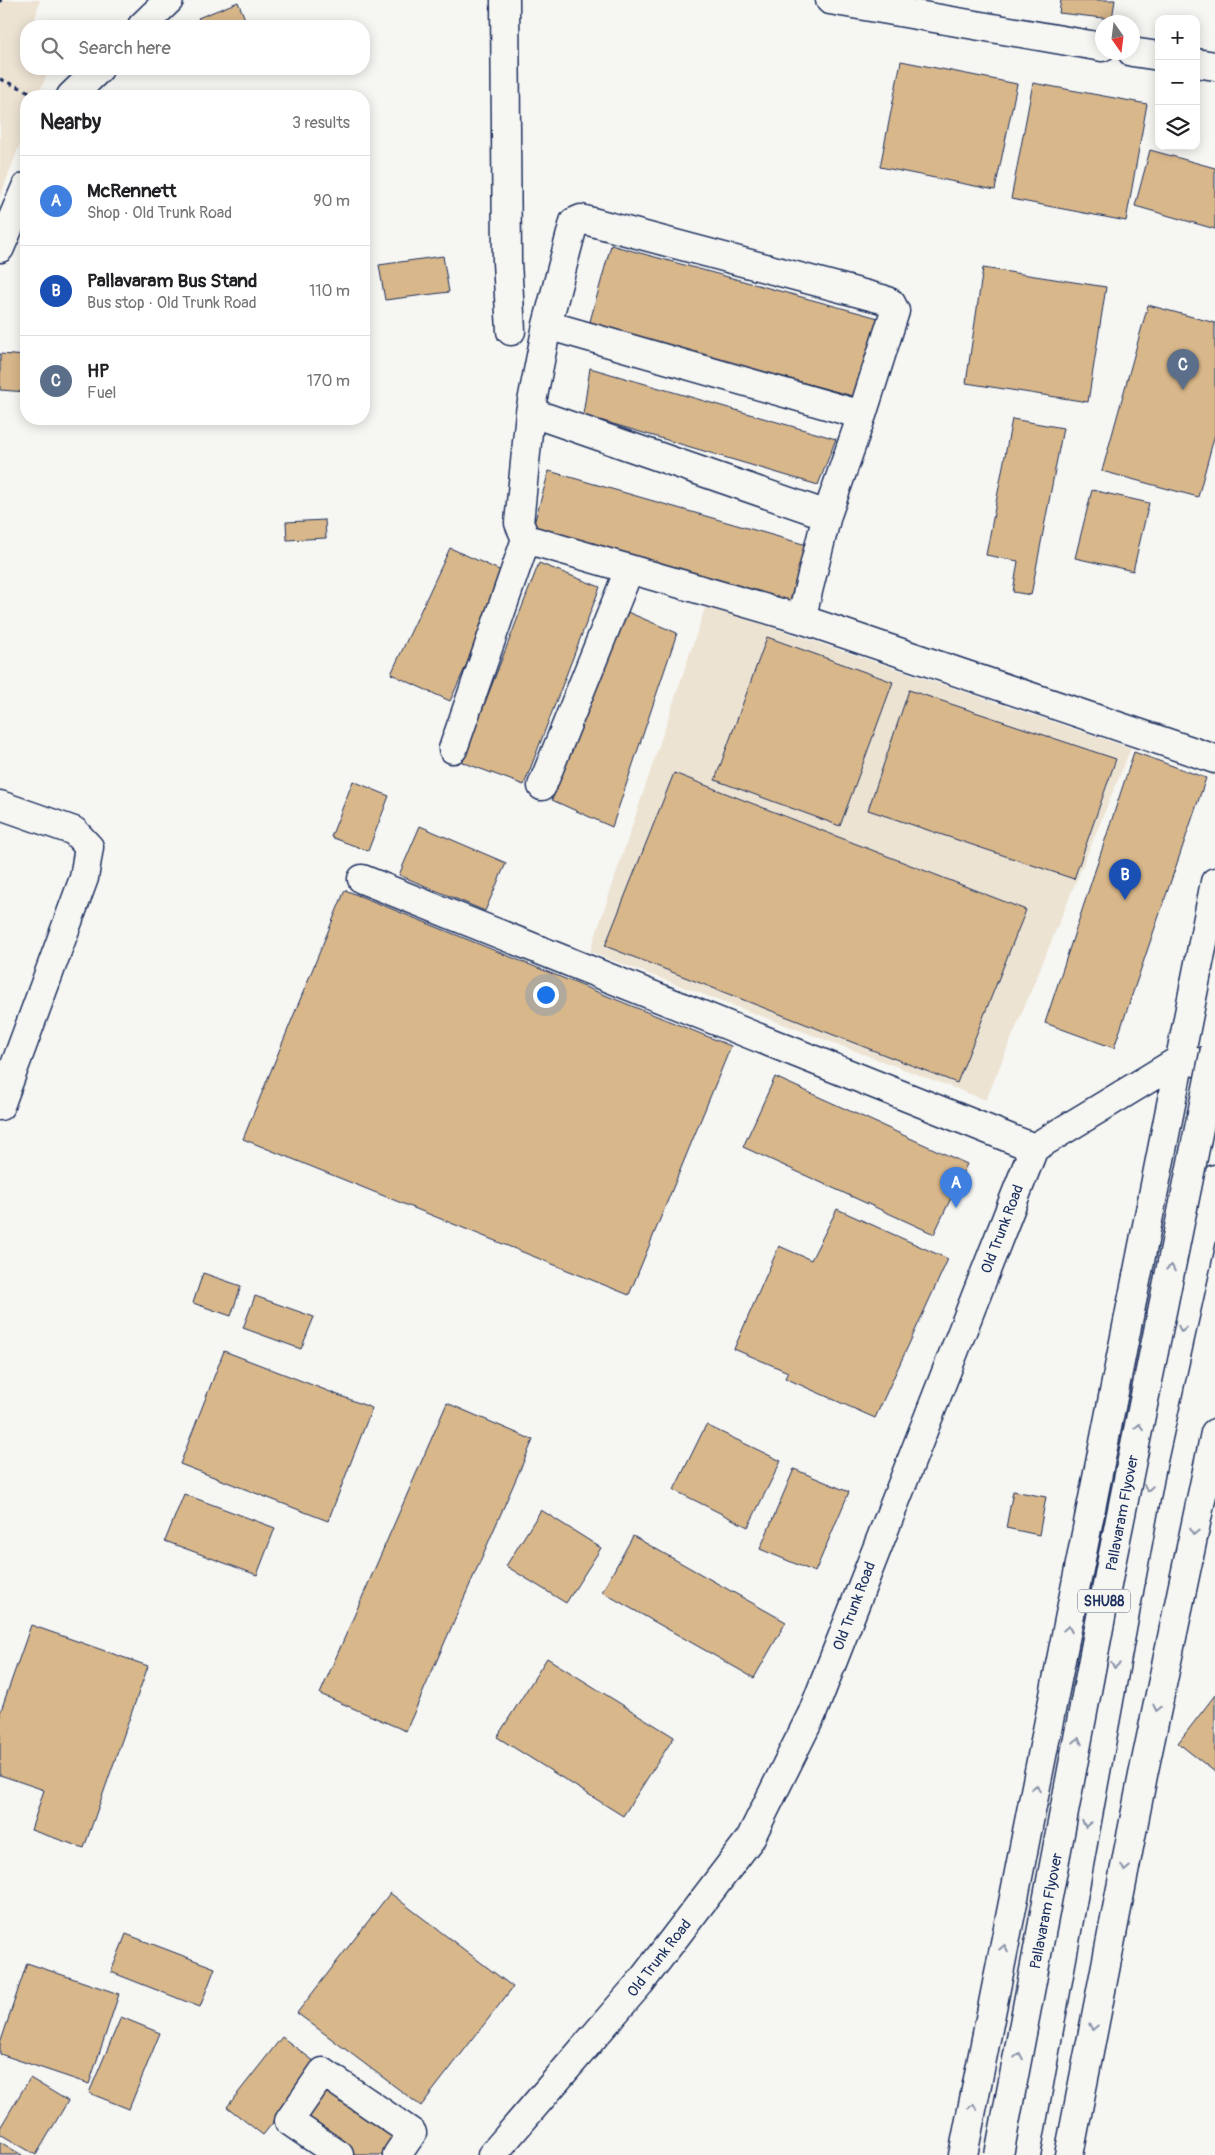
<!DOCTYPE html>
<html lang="en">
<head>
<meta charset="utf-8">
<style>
  :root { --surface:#fff; --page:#f6f6f6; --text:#202124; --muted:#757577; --line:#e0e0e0; --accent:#1b2f5e }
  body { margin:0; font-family:Pangolin,sans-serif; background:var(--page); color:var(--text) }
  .controls { position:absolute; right:15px; top:15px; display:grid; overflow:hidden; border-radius:10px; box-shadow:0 2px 12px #0003 }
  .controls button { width:45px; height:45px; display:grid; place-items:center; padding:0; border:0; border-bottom:1px solid var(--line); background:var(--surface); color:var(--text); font:25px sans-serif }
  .compass { position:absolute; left:1095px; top:15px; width:45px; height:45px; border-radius:50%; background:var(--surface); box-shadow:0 2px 12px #0003; rotate:166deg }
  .you { position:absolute; left:545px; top:994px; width:18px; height:18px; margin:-12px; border:4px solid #fff; border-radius:50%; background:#1a73e8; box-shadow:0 0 0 8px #1a73e833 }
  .badge { display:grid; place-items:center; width:32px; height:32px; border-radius:50%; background:var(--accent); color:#fff; font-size:16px; font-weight:700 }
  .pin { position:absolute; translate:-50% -41px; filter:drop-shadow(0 1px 2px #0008) }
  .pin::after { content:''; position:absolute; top:26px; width:18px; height:15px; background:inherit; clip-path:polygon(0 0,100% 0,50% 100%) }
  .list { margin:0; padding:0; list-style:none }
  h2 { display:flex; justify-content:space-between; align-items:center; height:65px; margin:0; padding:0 20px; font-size:21px }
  h2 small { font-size:16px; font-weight:400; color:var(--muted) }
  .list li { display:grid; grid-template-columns:32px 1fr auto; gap:15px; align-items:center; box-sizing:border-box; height:90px; padding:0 20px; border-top:1px solid var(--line) }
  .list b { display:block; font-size:19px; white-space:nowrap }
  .list p { margin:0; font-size:16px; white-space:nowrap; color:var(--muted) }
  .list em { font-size:16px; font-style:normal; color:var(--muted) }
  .icon { flex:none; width:28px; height:28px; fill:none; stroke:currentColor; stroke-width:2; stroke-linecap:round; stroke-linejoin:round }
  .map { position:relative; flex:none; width:1215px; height:2155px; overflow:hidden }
  .search { position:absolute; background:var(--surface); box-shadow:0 2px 12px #0003; left:20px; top:20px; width:350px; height:55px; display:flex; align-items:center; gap:12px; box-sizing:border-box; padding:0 18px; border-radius:20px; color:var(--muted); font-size:19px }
  .panel { position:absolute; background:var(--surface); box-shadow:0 2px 12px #0003; left:20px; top:90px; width:350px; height:335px; border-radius:20px }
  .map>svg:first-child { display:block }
  .built { fill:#ede3d3 }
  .building { fill:#d8b78a; stroke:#1b2f5e }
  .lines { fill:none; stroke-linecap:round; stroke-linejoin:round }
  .minor-casing { stroke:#1b2f5e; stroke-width:31 }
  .major-casing { stroke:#1b2f5e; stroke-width:31 }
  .path { stroke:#1b2f5e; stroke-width:3; stroke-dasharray:5 4; stroke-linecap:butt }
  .minor { stroke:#f6f6f2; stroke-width:28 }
  .major { stroke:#f6f6f2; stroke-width:28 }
  .rail { stroke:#1b2f5e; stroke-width:4 }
  .major-bridge-casing { stroke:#1b2f5e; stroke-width:31; stroke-linecap:butt }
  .major-bridge { stroke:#f6f6f2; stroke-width:28 }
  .oneway { stroke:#8892a8 }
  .labels { text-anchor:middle; stroke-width:4; stroke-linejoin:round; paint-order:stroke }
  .shield { fill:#f6f6f2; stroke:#5d6b8a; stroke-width:1 }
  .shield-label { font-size:14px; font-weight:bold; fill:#1b2f5e }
  .street-label { font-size:15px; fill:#1b2f5e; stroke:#f6f6f2 }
</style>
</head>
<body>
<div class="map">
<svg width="1215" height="2155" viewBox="0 0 1215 2155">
  <rect width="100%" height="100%" fill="#f6f6f2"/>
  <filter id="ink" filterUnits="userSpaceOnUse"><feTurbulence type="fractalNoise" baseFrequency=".02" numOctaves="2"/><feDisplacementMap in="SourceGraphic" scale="10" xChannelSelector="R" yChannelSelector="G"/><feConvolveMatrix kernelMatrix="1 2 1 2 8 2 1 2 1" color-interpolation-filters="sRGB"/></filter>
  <g filter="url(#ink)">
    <path class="built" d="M0,0H40L33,26H26V69H49L38,96H26V128L0,197Z
      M706,605L1131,748L986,1100L590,952Z"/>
    <path class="building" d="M1061,0H1115L1112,19L1059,13Z
      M238,2L248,26H202L198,18Z
      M901,61L1017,84L995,190L880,167Z
      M1033,83L1147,104L1126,221L1011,199Z
      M1150,150L1215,168V229L1135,206Z
      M611,245L882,319L860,398L589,325Z
      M443,256L449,292L385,300L379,265Z
      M983,268L1106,287L1088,402L966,383Z
      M1148,305L1215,323V434L1198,497L1102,471Z
      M0,354L26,356V392L0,390Z
      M590,368L836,439L818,485L583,415Z
      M1012,419L1063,428L1031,595L1013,592L1018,561L986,555Z
      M549,471L810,546L794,602L533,527Z
      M1092,490L1149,503L1133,571L1075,558Z
      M325,520L326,538L287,540L286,522Z
      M450,548L508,574L450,701L391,674Z
      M539,563L600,587L524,785L462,762Z
      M625,611L677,633L612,827L552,800Z
      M767,637L893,682L840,826L715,780Z
      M909,690L1116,759L1074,879L868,810Z
      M1134,752L1206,778L1114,1048L1045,1023Z
      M674,773L1026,910L957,1083L605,946Z
      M353,781L389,796L368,851L331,837Z
      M420,826L506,863L485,911L399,875Z
      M345,890L731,1046L629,1295L243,1139Z
      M775,1077L967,1164L934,1234L743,1147Z
      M837,1209L948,1259L875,1418L785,1378L788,1372L734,1349L779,1246L811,1260Z
      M203,1273L241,1286L231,1316L193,1303Z
      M255,1296L314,1317L301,1349L243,1328Z
      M224,1351L372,1408L328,1521L180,1464Z
      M447,1403L533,1440L406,1731L320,1694Z
      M706,1425L781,1461L748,1527L674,1490Z
      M794,1469L849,1492L815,1572L760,1549Z
      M1013,1491L1046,1497L1039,1535L1006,1528Z
      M184,1494L275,1528L257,1575L165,1541Z
      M541,1510L601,1548L566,1603L506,1566Z
      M633,1536L786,1622L754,1678L602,1592Z
      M31,1625L148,1666L84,1848L31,1830L44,1790L0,1775V1713Z
      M547,1658L674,1737L623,1816L497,1737Z
      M1215,1695V1772L1178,1743Z
      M390,1893L513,1987L421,2106L297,2013Z
      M126,1934L215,1968L200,2007L111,1972Z
      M27,1963L119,1994L89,2084L0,2054V2044Z
      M121,2017L160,2033L129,2109L89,2093Z
      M282,2037L319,2065L263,2135L227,2107Z
      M323,2072L412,2133L397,2155H339L289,2121Z
      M30,2078L68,2101L36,2155L0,2134V2128Z
      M0,2142L22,2155H0Z"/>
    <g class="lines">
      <g class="minor-casing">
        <path id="minor" d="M505,0L507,262L511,331
          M830,0L1102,47
          M142,26L169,0
          M1132,52L1159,56
          M1196,63L1215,66
          M71,96L99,69
          M0,248L26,187
          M547,325L862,415L827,515L801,619
          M530,412L519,523L526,539L801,619L1215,759
          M827,515L530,412L547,325L574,222L581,219L882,299L891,303L895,311L862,415
          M453,749L526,539
          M542,786L629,570
          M0,805L74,831L89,847L84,878L0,1106
          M362,879L1034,1148
          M339,2155L289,2121L323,2072L412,2133L397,2155
          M492,2155L640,1983L750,1839L812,1714L1034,1148L1181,1059L1215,1066
          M963,2155L1215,882
          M1069,2155L1143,1775L1215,1433"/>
      </g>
      <g class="major-casing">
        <path id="major" d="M1026,2155L1152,1465L1215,1179"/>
      </g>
      <path class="path" d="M0,79L39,96"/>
      <use href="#minor" class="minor"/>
      <use href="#major" class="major"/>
      <path class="rail" d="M0,1V0"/>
      <g class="major-bridge-casing">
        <path id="major-bridge" d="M999,2155L1112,1559L1215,1049"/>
      </g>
      <use href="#major-bridge" class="major-bridge"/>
    </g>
    <defs><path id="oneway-chevron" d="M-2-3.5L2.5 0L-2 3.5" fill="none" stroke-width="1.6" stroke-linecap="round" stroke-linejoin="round" transform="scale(1.25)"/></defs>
    <g class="oneway">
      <use href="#oneway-chevron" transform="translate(1171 1268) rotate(-79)"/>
      <use href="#oneway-chevron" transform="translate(1182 1329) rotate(102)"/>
      <use href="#oneway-chevron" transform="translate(1139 1427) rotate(-79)"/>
      <use href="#oneway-chevron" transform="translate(1148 1488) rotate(100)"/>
      <use href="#oneway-chevron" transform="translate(1194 1532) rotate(102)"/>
      <use href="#oneway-chevron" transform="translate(1068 1629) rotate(-79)"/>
      <use href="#oneway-chevron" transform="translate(1115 1665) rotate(100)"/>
      <use href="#oneway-chevron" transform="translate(1157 1708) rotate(102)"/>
      <use href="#oneway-chevron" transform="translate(1078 1741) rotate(-79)"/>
      <use href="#oneway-chevron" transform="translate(1036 1788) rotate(-79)"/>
      <use href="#oneway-chevron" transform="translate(1086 1824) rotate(100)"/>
      <use href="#oneway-chevron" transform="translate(1125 1868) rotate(101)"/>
      <use href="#oneway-chevron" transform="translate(1004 1948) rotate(-79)"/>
      <use href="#oneway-chevron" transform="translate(1093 2027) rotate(101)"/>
      <use href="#oneway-chevron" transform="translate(1019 2056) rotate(-79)"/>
      <use href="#oneway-chevron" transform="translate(973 2107) rotate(-79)"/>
    </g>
  </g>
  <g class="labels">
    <rect class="shield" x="1078" y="1589.5" width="52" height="23" rx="4"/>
    <g class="shield-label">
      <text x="1104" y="1606">SHU88</text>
    </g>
    <g class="street-label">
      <text transform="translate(1002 1229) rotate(-69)" y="5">Old Trunk Road</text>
      <text transform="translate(1122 1513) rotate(-79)" y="5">Pallavaram Flyover</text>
      <text transform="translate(854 1606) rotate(-69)" y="5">Old Trunk Road</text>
      <text transform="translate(1046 1911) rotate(-79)" y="5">Pallavaram Flyover</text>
      <text transform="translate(659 1958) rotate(-52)" y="5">Old Trunk Road</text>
    </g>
  </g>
</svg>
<div class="controls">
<button>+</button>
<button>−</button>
<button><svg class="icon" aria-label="layers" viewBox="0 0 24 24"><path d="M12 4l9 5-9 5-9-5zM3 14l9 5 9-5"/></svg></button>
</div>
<svg class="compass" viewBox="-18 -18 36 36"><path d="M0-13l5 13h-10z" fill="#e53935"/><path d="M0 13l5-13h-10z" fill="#757577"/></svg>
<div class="you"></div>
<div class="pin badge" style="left:956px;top:1208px;background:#3f7fe0">A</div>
<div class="pin badge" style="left:1125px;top:900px;background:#1a4fb4">B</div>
<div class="pin badge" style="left:1183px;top:390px;background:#5c6f8a">C</div>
<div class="search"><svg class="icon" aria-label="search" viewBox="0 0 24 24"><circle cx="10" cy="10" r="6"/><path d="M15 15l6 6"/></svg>Search here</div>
<section class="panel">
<h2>Nearby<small>3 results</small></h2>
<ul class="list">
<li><span class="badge" style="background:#3f7fe0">A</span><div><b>McRennett</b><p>Shop · Old Trunk Road</p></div><em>90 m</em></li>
<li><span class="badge" style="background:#1a4fb4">B</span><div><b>Pallavaram Bus Stand</b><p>Bus stop · Old Trunk Road</p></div><em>110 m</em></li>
<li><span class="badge" style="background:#5c6f8a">C</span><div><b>HP</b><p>Fuel</p></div><em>170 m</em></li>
</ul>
</section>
</div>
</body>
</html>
